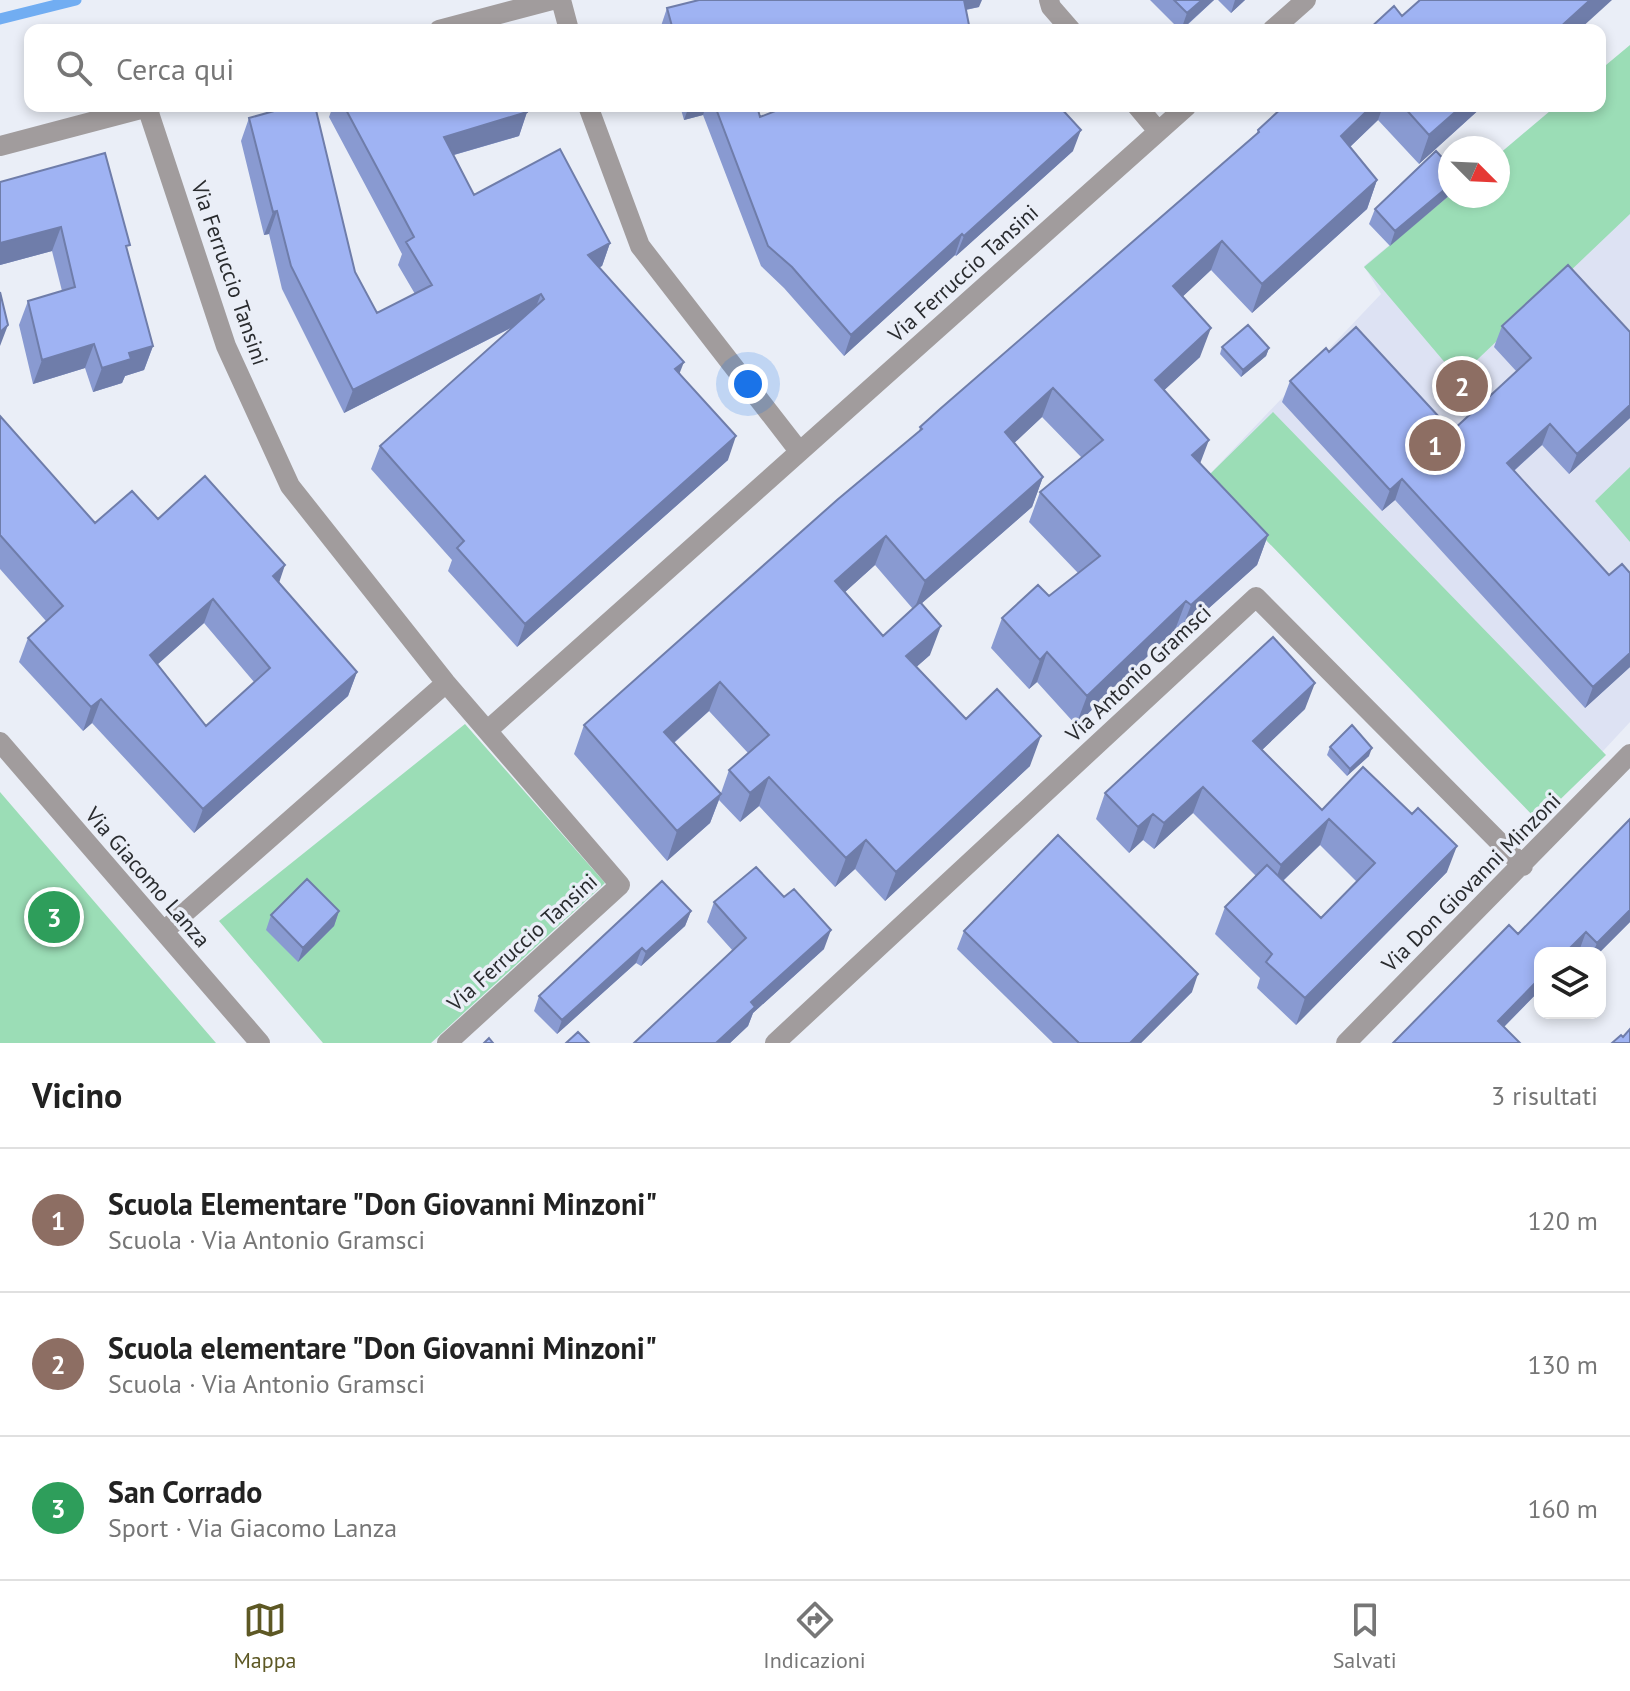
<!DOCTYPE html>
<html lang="it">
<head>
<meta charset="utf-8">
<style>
  :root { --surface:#fff; --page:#f6f6f6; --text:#222; --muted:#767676; --line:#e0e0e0; --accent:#5d5824 }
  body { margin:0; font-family:"PT Sans",sans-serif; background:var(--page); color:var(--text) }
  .controls { position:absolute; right:24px; bottom:24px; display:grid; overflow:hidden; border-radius:16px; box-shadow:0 4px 12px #0003 }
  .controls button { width:72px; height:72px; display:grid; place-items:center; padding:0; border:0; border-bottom:2px solid var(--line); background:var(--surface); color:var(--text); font:40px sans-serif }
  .compass { position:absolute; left:1438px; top:136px; width:72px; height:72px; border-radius:50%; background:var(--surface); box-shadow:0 4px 12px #0003; rotate:114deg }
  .you { position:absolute; left:748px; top:384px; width:28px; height:28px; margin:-20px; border:6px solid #fff; border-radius:50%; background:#1a73e8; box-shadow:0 0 0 12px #1a73e833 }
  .badge { display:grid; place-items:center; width:52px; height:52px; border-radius:50%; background:var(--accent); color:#fff; font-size:26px; font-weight:700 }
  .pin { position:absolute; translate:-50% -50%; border:4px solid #fff; box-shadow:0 2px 8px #0006 }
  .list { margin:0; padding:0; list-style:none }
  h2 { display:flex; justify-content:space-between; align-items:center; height:104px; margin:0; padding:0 32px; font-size:34px }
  h2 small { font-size:26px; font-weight:400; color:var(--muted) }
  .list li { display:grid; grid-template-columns:52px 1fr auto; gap:24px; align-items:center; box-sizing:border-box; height:144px; padding:0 32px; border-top:2px solid var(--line) }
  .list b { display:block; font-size:30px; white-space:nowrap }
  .list p { margin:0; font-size:26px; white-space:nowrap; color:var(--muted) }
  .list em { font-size:26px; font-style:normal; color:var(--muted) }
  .icon { flex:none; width:44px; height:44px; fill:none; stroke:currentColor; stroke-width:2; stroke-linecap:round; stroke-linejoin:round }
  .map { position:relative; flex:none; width:1630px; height:1043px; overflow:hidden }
  .search { position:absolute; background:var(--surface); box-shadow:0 4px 12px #0003; left:24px; right:24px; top:24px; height:88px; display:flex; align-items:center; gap:20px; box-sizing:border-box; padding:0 28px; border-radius:16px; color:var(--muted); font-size:30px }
  .sheet { height:536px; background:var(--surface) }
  nav { display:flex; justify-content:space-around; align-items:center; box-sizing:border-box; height:112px; border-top:2px solid var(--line); background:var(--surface); font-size:22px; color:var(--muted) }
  nav a { display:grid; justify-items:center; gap:4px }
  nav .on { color:var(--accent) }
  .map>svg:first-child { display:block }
  .built { fill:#dde2f3 }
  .green { fill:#9bddb6 }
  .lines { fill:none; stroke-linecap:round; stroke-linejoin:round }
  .stream { stroke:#71adf2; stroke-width:11 }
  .minor { stroke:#a19c9d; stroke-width:20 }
  .wall { fill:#899ad1; fill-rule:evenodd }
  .shaded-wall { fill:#6f7daa }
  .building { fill:#9fb3f3; stroke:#6f7daa; stroke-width:2; fill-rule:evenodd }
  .labels { text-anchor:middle; stroke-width:7; stroke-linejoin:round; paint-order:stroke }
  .street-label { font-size:22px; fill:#2a2c2f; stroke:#eaeef7 }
</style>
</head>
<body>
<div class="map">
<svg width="1630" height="1043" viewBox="0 0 1630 1043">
  <rect width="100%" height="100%" fill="#eaeef7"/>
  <path class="built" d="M1556,106L1630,151V722L1538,821L1206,478L1381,294L1364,266L1450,195L1498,196V155Z"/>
  <path class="green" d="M1630,45V214L1458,378L1364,267L1450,195L1498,196V155L1556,106H1600V70Z
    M1273,412L1606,755L1538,821L1206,478Z
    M1630,467V542L1595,501Z
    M465,724L605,883L431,1043H323L219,921Z
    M0,792L216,1043H0Z"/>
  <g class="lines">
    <path class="stream" d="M0,19L76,0"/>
    <path class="minor" d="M561,0L569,30
      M1049,0L1051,7L1071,30
      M439,30L552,0
      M1272,30L1306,0
      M588,106L640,246L799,451
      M1137,106L1158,131
      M147,107L226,346L290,486L446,683L620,885L447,1043
      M0,146L152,106
      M488,730L1187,106
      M0,742L260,1043
      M164,931L446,683
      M775,1043L1256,597L1523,866
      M1346,1043L1630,754"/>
  </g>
  <path class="wall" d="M1150,0H1214L1182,30H1180Z
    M1218,0H1245L1231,13Z
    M979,7L966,10L970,30H660V29L667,8Z
    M333,106H530L526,108L527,112L519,136L454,155L474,195L610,243L602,266L599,267L680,373L728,460L517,647L448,571L452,560L371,469L380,446L513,327L344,413L282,289L269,234L264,235L241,141L249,118L355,272L377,313L415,294L398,265L402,254L329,117Z
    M680,106H757L760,117L1073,151L956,256L955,255L844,356L784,288L761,266L703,115L684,120Z
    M1284,106H1483L1419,164L1378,120L1350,147L1377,180L1367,209L1252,313L1211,270L1182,297L1200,357L1164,390L1200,464L1268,535L1257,565L1180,634L1175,630L1076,725L1037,682L1029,689L991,648L1002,618L1049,596L1078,573L1029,522L1040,492L1082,458L1042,417L1014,443L1043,477L1032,507L921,604L930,655L916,667L966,719L1030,766L885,901L855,869L835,887L759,806L740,822L719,800L710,823L667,861L574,754L584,725L919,432L920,427L1256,135L1258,130ZM875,565L913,609L883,636L845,592ZM709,711L748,753L729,770L721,793L674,743Z
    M1436,151L1390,246L1369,224L1375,209Z
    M0,182L127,251L153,346L144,370L125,376L122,383L93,392L85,368L33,384L19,325L28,301L62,291L52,251L0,265Z
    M1502,326L1630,332V418L1569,474L1542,445L1514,471L1609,575L1630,573V667L1585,708L1395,500L1382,511L1282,402L1290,381L1329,352L1452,431L1517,372L1494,347Z
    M1222,347L1269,348L1266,356L1241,377L1220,354Z
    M0,416L95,523L158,519L279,583L357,672L348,696L194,833L92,723L83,731L19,662L28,638L46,621L0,569ZM204,623L254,682L206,726L157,665Z
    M1305,709L1262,750L1322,810L1447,872L1296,1025L1257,988L1260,978L1215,934L1225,907L1256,876L1193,813L1154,849L1143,840L1129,853L1096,819L1105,793ZM1320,845L1357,882L1321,918L1283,881Z
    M1330,747L1369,756L1347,776L1327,755Z
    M714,902L824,949L753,1013L748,1026L730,1043H634L733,951L707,922Z
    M339,911L334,926L298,962L266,930L271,915Z
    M691,911L685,926L641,966L636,963L557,1034L534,1011L539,996Z
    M1630,922L1599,953H1581L1579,951L1577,953H1540V990L1504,1027L1393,1043L1518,934Z
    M964,931L1192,992L1141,1043H1053L957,949Z"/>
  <path class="shaded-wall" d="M959,0H982L979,7L954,12Z
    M1202,0H1214L1181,30L1187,13Z
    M1235,0H1245L1231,13Z
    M1590,0H1612L1579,30H1557Z
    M689,106H706L703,115L684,120Z
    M1372,106H1383L1378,120L1330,166L1341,136Z
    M1462,106H1483L1419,164L1429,135Z
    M527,112L519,136L436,160L444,137Z
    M1081,130L1073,151L956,256L964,236Z
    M1377,180L1367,209L1252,313L1262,284Z
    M1450,185V195L1390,246L1395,231Z
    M277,211L269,234L264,235L273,212Z
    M61,227L52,251L0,265V243Z
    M962,234L955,255L844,356L851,335Z
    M1222,241L1211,270L1162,316L1173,286Z
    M610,243L602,266L580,278L588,255Z
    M541,294L532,317L344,413L353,390Z
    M8,325L0,346V332Z
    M1211,328L1200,357L1144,409L1155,380Z
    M94,344L85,368L33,384L42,360Z
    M153,346L144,370L125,376L122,383L93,392L102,368L129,353Z
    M1269,348L1266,356L1241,377L1243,370Z
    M684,362L675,385V369Z
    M1053,388L1042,417L994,462L1005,432Z
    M1630,405V418L1569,474L1577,454Z
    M1550,424L1542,445L1499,484L1507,463Z
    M736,436L728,460L517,647L525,624Z
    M1209,440L1198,469L1192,455Z
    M1043,477L1032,507L914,610L925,581Z
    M1402,479L1395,500L1382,511L1390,490Z
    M1268,535L1257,565L1180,634L1191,605Z
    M886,536L875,565L825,610L835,581Z
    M285,565L277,589L273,576Z
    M213,599L204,623L141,679L150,655Z
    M1186,601L1175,630L1076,725L1087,696Z
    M941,626L930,655L895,686L906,656Z
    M1047,652L1037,682L1029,689L1040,660Z
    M1630,653V667L1585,708L1593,687Z
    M357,672L348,696L194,833L203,809Z
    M720,682L709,711L653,761L664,732Z
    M1315,683L1305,709L1244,767L1253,741Z
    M101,699L92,723L83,731L91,707Z
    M1041,736L1030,766L885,901L896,872Z
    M1372,748L1369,756L1347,776L1350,769Z
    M769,777L759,806L740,822L750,793Z
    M1203,787L1193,813L1154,849L1164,823Z
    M721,794L710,823L667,861L677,831Z
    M1153,814L1143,840L1129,853L1138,827Z
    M1329,819L1320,845L1271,892L1281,865Z
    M866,840L855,869L835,887L846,858Z
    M1457,846L1447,872L1296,1025L1305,998Z
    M1630,910V922L1599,953H1593L1597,943Z
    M339,911L334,926L298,962L303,948Z
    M691,911L685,926L641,966L646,952Z
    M831,930L824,949L753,1013L748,1026L730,1043H716L751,1002Z
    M1586,932L1579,951L1577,953H1565Z
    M642,948L636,963L557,1034L562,1020Z
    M1198,974L1192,992L1141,1043H1130Z
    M1540,978V990L1491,1040L1498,1021Z"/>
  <path class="building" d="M699,0H964L970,30H673L667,8Z
    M1174,0H1202L1187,13Z
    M1420,0H1590L1557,30H1368L1394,6L1402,16Z
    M292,106H315L355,272L377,313L432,285L406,242L414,237L344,106H526L527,112L444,137L474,195L560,149L610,243L588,255L684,362L675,369L736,436L525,624L457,548L464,541L380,446L544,299L541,294L353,390L291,266L277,211L273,212L249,118Z
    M715,106H757L760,117L788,106H1059L1081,130L964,236L962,234L851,335L792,267L768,246Z
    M1284,106H1372L1341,136L1377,180L1262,284L1222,241L1173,286L1211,328L1155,380L1209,440L1192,455L1268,535L1191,605L1186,601L1087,696L1047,652L1040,660L1002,618L1038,585L1049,596L1100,556L1040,492L1103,440L1053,388L1005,432L1043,477L925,581L886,536L835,581L883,636L920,602L941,626L906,656L966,719L997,689L1041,736L896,872L866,840L846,858L769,777L750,793L729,770L769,735L720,682L664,732L721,794L677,831L584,725L837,500L922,429L920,427L940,409L1259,132L1258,130Z
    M1403,106H1462L1429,135Z
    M1436,151L1450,166V185L1395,231L1375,209Z
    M105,153L130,245L126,246L153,346L129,353L131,359L102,368L94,344L42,360L28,301L75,287L61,227L0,243V182Z
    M1568,265L1630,332V405L1577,454L1550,424L1507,463L1609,575L1622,564L1630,573V653L1593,687L1402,479L1390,490L1290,381L1326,348L1329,352L1356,327L1452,431L1531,358L1502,326Z
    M0,292L8,325L0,332Z
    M1248,325L1269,348L1243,370L1222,347Z
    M0,416L95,523L132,491L158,519L205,476L285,565L273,576L357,672L203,809L101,699L91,707L28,638L63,606L0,535ZM213,599L270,668L206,726L150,655Z
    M1273,637L1315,683L1253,741L1322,810L1363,767L1412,814L1418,808L1457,846L1305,998L1266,962L1272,954L1225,907L1267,865L1321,918L1375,863L1329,819L1281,865L1203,787L1164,823L1153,814L1138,827L1105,793Z
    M1352,725L1372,748L1350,769L1330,747Z
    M1630,819V910L1597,943L1586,932L1565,953H1540V978L1498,1021L1520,1043H1393L1509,925L1518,934Z
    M1058,835L1198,974L1130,1043H1079L964,931Z
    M756,867L784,897L794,889L831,930L751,1002L755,1007L716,1043H634L746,938L714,902Z
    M307,879L339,911L303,948L271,915Z
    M662,881L691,911L646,952L642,948L562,1020L539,996Z
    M1630,1029V1043H1612L1621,1035L1623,1037Z
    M578,1032L589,1043H566Z
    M489,1038L493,1043H484Z"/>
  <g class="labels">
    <g class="street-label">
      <text transform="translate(230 273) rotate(71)" y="8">Via Ferruccio Tansini</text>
      <text transform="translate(963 273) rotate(-42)" y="8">Via Ferruccio Tansini</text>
      <text transform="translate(1138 673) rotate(-43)" y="8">Via Antonio Gramsci</text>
      <text transform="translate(148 877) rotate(49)" y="8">Via Giacomo Lanza</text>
      <text transform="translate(1471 882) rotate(-45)" y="8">Via Don Giovanni Minzoni</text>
      <text transform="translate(522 942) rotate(-42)" y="8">Via Ferruccio Tansini</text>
    </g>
  </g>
</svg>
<div class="controls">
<button><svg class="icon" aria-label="layers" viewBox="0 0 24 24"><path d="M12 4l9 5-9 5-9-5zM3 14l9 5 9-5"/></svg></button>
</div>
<svg class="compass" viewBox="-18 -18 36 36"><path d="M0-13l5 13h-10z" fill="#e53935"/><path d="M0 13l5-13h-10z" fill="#767676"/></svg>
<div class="you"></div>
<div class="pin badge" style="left:1435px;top:445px;background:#8d6e63">1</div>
<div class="pin badge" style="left:1462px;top:386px;background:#8d6e63">2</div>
<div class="pin badge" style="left:54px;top:917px;background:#2e9e5b">3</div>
<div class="search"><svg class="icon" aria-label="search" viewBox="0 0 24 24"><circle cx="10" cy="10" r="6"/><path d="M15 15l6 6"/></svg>Cerca qui</div>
</div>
<section class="sheet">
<h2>Vicino<small>3 risultati</small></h2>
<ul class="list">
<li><span class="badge" style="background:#8d6e63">1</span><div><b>Scuola Elementare &quot;Don Giovanni Minzoni&quot;</b><p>Scuola · Via Antonio Gramsci</p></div><em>120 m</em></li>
<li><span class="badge" style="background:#8d6e63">2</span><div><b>Scuola elementare &quot;Don Giovanni Minzoni&quot;</b><p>Scuola · Via Antonio Gramsci</p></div><em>130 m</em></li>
<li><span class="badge" style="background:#2e9e5b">3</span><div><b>San Corrado</b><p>Sport · Via Giacomo Lanza</p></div><em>160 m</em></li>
</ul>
</section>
<nav>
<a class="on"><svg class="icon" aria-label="map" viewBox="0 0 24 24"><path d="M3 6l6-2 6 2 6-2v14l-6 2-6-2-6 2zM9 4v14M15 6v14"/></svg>Mappa</a>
<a><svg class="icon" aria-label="directions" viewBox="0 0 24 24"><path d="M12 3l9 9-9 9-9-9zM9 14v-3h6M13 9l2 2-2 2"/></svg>Indicazioni</a>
<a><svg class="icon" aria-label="saved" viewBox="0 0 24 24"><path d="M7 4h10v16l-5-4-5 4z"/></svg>Salvati</a>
</nav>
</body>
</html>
